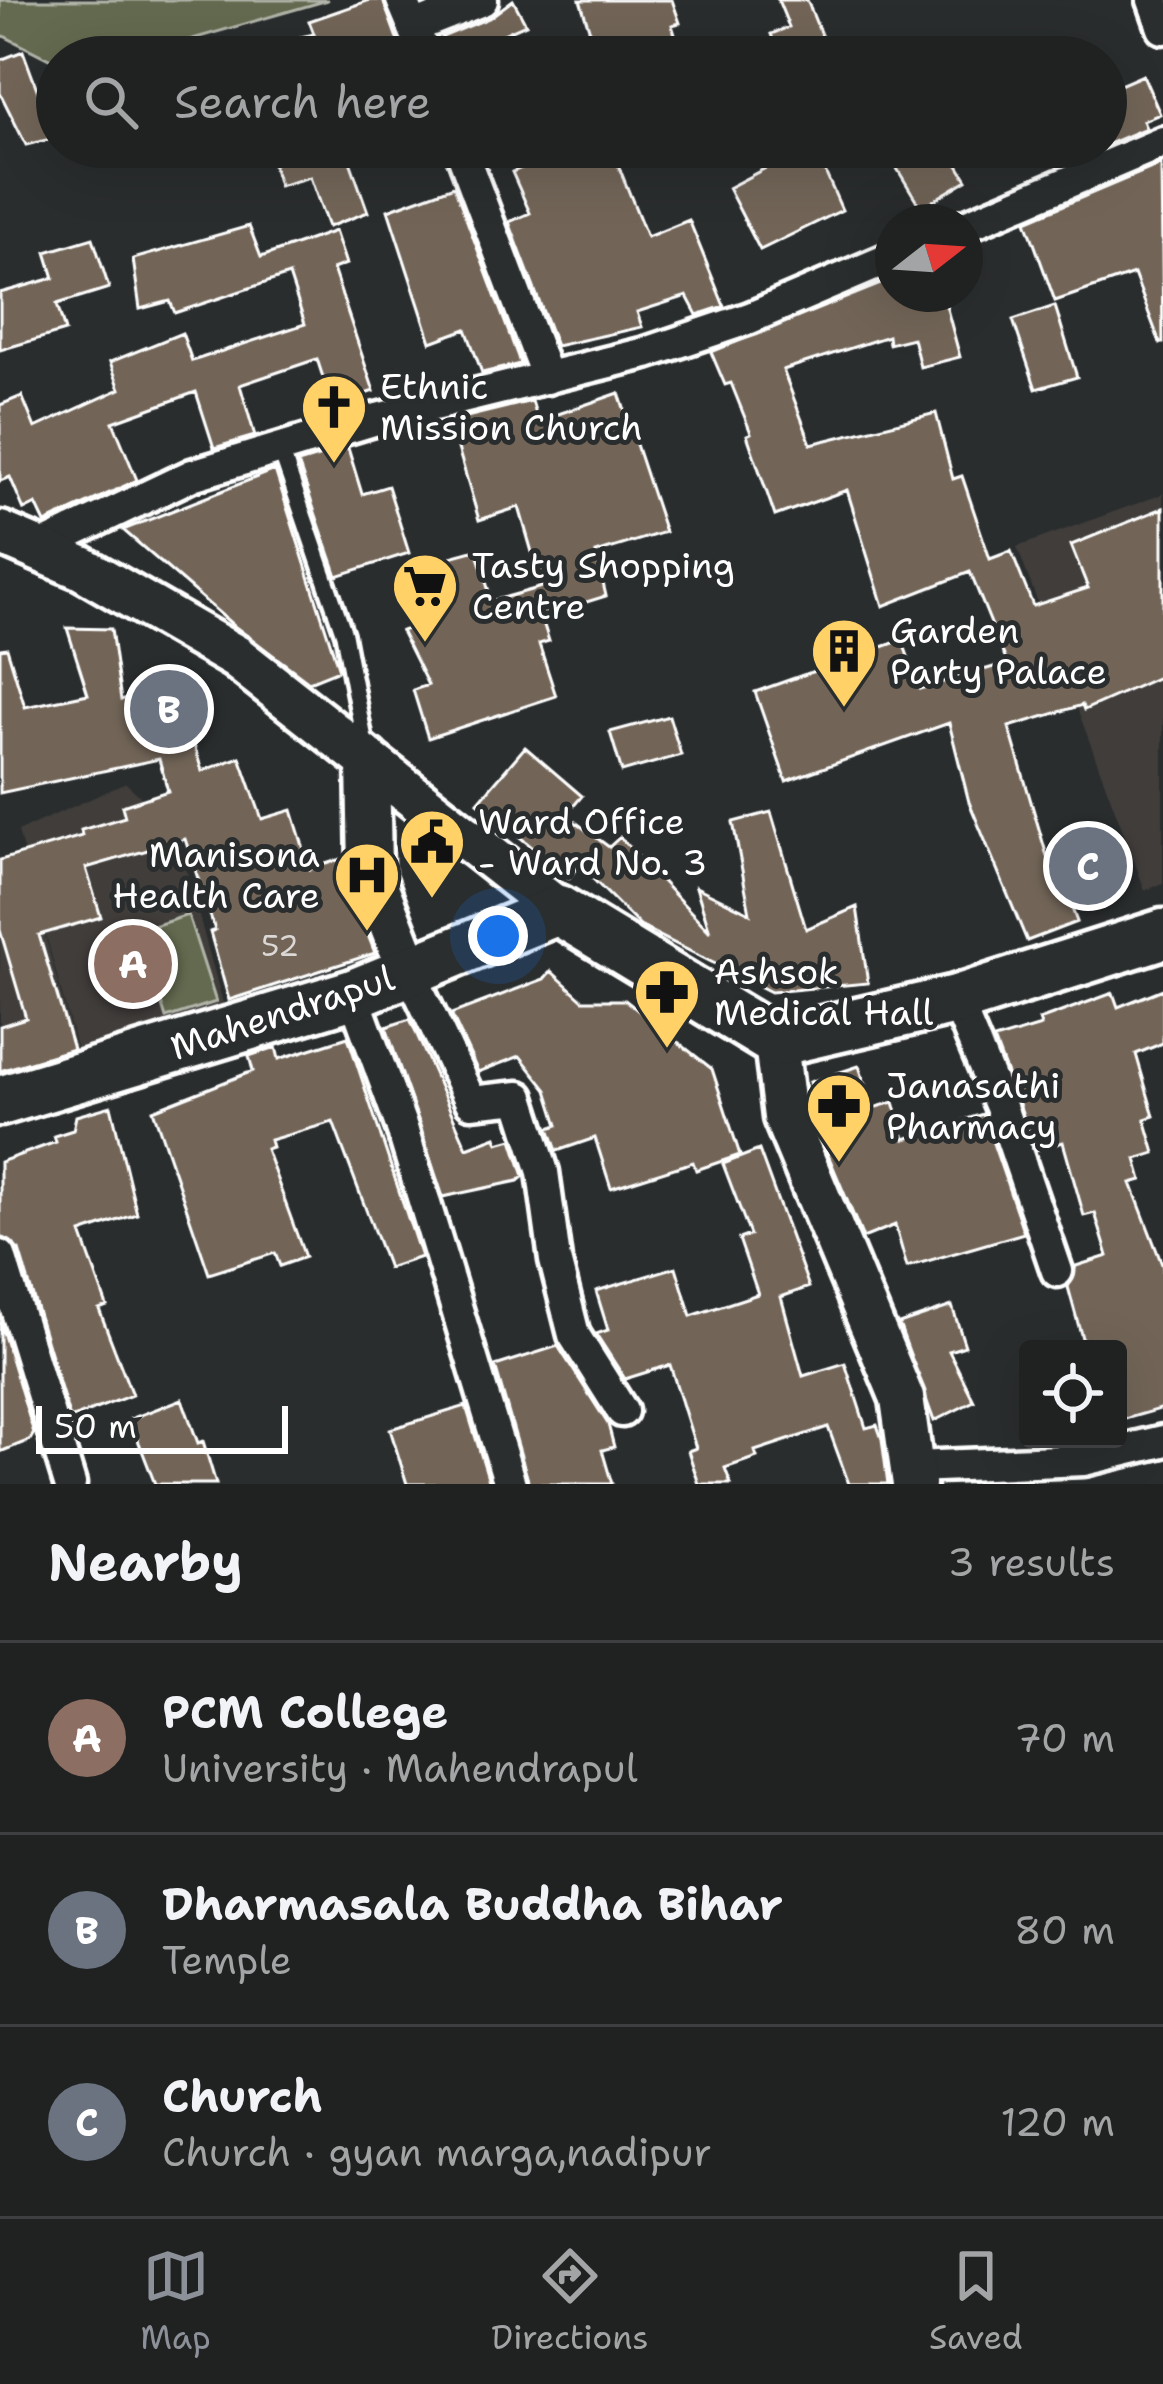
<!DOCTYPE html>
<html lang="en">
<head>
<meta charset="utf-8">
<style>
  :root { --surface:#202222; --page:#2d2f2f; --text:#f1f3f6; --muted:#a2a4a5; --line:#3d3f40; --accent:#8c9099 }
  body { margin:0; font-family:"Shantell Sans",sans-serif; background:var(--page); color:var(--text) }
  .controls { position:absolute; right:36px; bottom:36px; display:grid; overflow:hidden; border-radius:12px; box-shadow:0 12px 48px #0002 }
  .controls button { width:108px; height:108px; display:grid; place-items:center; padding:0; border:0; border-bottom:3px solid var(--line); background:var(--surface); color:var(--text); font:60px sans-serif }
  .compass { position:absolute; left:875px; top:204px; width:108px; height:108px; border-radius:50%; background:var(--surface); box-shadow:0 12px 48px #0002; rotate:73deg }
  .scale { position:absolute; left:36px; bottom:30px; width:252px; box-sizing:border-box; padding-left:12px; border:6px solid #fff; border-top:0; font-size:33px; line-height:42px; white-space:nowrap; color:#fff; -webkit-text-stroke:9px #2a2d2e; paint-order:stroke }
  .you { position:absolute; left:498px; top:936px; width:42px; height:42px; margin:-30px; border:9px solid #fff; border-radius:50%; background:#1a73e8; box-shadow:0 0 0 18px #1a73e833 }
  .badge { display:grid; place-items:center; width:78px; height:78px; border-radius:50%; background:var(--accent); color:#fff; font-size:39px; font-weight:700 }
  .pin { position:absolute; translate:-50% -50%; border:6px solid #fff; box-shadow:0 3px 12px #0006 }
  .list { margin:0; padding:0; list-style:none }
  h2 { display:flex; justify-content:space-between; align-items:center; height:156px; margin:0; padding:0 48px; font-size:51px }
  h2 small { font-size:39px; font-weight:400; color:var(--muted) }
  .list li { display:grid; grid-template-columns:78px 1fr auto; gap:36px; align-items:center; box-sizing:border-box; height:192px; padding:0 48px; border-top:3px solid var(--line) }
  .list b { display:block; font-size:45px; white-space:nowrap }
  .list p { margin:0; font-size:39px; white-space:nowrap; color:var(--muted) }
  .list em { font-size:39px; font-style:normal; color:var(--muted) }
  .icon { flex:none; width:66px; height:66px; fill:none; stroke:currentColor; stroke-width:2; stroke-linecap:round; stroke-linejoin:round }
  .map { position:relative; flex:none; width:1163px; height:1484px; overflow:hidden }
  .search { position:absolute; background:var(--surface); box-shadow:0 12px 48px #0002; left:36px; right:36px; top:36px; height:132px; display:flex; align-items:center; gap:30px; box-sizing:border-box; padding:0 42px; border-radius:66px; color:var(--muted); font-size:45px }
  .sheet { height:732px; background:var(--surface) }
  nav { display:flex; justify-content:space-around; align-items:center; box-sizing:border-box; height:168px; border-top:3px solid var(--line); background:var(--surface); font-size:33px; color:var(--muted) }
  nav a { display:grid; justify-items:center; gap:6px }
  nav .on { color:var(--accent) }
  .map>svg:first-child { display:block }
  .built { fill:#403e3b }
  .green { fill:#636a50; stroke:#b1b4a8; stroke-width:3 }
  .building { fill:#726558; stroke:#fff; stroke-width:3 }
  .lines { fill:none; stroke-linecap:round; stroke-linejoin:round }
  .lane-casing { stroke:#fff; stroke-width:24 }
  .street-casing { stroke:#fff; stroke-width:39 }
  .secondary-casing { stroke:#fff; stroke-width:51 }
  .primary-casing { stroke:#fff; stroke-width:57 }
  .lane { stroke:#2a2d2e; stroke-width:15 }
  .street { stroke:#2a2d2e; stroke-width:30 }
  .secondary { stroke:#2a2d2e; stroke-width:42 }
  .primary { stroke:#2a2d2e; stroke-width:48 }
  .labels { text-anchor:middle; stroke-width:10; stroke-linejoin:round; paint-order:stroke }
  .number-label { font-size:30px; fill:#dcd8d5 }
  .poi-label { font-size:36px; fill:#fff; stroke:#2a2d2e; text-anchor:start }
  .street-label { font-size:36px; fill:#fff; stroke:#2a2d2e }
</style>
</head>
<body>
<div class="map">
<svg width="1163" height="1484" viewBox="0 0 1163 1484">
  <rect width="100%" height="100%" fill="#2a2d2e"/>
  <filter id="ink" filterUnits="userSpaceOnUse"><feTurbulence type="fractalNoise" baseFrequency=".00833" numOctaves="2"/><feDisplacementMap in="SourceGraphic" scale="24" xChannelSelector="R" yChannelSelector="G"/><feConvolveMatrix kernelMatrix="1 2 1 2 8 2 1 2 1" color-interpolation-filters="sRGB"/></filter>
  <g filter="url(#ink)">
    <path class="built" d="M1163,494V884L1145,890L1017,547Z
      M126,783L175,829L229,1025L82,1069L18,831Z
      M35,898L80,1066L0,1090V909Z"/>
    <path class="green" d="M0,0H328L130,57H57V63L0,34Z
      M188,915L216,1002L166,1018L138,931Z"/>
    <path class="building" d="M370,0H383L400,47L371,57H262L260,46L314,34L309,21Z
      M513,0L526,24L503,34L511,57H449L442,37L489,18Z
      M580,0H672L680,23L672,25L680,51L666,57H598Z
      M778,0H807L830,57H780L771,34L789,27Z
      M23,51L55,138L26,145L0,93V60Z
      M1143,75L1160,114L1143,121L1146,128L1106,145V91Z
      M304,147H345L368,212L328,227L310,177L279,186L272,161L305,151Z
      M571,147H611L647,237L689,220L724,306L697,315L687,296L637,312L642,327L556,346L509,222L530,213L512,172Z
      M792,147H814L842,210L760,250L728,188L777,162L774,155Z
      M884,147H947L967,180L921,208Z
      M1161,164L1163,343H1160L1134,274L1055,301L1026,221Z
      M454,186L518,357L520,364L482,373L466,329L431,342L388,210Z
      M249,226L261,257L335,231L346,264L333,269L374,391L332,405L317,359L240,385L255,436L214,448L196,392L113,422L137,480L45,523L36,504L24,510L10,477L0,481V405L22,396L35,428L120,389L110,362L182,333L192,361L305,324L289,275L175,313L170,301L140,309L133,259Z
      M93,238L109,288L57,304L65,331L0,350V293L54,278L46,252Z
      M893,279V294H943L960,357L920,367L913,338L889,344L888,336L783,370L811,444L936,413L953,479L962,476L990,559L1011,551L1033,606L1088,588L1071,545L1163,508V675L1084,710L1082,705L1009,727L1057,890L1064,887L1077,922L1027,941L969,802L949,723L786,781L755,692L902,640L920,689L1007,663L970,572L883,606L847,490L775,516L747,435L751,433L731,383L725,385L711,352Z
      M1055,306L1077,377L1036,389L1013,320Z
      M619,393L665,532L596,553L606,596L541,616L549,641L539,644L556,696L428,738L413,690L428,685L401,631L424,623L410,568L476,550L492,601L542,587L519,507L479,520L450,421L532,401L538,421Z
      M348,448L362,494L388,486L409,553L337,576L298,463Z
      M275,470L339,670L309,682L234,626L123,530Z
      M67,628L111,629L121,700L175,683L202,771L240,757L262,819L292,810L310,869L344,858L346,879L375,953L229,1000L210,932L215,930L185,839L86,868L101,917L39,935L73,1049L0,1071V1026L26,1018L0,930V860L82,836L81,830L125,817L122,806L168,791L159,759L0,793V649L7,648L25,707L88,694Z
      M669,716L681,755L622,772L610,732Z
      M525,747L582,796L566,815L609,847L620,837L710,932L696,887L750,913L733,822L771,812L806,929L857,907L868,983L771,992L640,926L579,865L569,878L478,802Z
      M551,971L583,1000H625L712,1069L740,1155L696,1170L693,1162L611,1188L595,1138L557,1151L549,1128L558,1125L547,1090L520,1056L478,1072L451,1014L544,979Z
      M1163,989V1043L1136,1054L1154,1116L1145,1119L1155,1153L1136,1159L1142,1180L1131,1183L1163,1267V1408L1118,1421V1349H1085L1068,1287L1076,1266L1108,1256L1095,1213L1084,1216L1063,1142L1036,1150L994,1040L1041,1026L1039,1020L1113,993L1118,1007Z
      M410,1019L467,1148L496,1137L498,1143L512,1139L524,1176L518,1181L443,1197L386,1027Z
      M348,1037L421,1257L388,1268L333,1122L270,1140L272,1147L266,1149L305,1257L280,1266L275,1253L209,1274L153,1110L253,1071L249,1056L276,1047L279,1059Z
      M859,1066L873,1108L894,1102L905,1139L983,1114L1024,1233L907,1267L895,1225L863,1238L826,1150L831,1148L810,1082Z
      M111,1106L137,1214L81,1233L107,1306L99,1309L132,1395L70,1419L19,1250L0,1237V1162L56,1142L54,1136L73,1130L76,1116Z
      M759,1150L809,1287L781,1297L803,1376L845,1363L866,1428L877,1425L882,1439L888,1484H849L828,1427L755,1451L757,1457L725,1468L731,1484H699L688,1451L696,1448L670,1365L625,1379L596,1334L608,1330L596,1291L676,1267L691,1316L758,1294L739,1239L750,1235L723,1164Z
      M952,1306L965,1346L949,1351L974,1401L934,1421L899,1324Z
      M0,1322L34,1433L30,1440L0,1452Z
      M558,1346L608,1424L614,1447L602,1450L612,1484H529L495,1366Z
      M182,1399L198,1443L203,1441L216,1484H155L130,1419Z
      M466,1406L490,1484H407L390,1429Z"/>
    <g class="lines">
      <g class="lane-casing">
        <path id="lane" d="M280,448L344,634L366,750"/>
      </g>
      <g class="street-casing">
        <path id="street" d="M402,0L426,57
          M1153,0L1163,28
          M414,27L482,0
          M460,147L547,378
          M965,226L1163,142
          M37,549L192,475L377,419L646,353L750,318L893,257
          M409,970L471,1102L519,1097L543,1172L555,1260L574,1335L622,1411
          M353,994L402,1128L510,1484
          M956,1000L1001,1107L1057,1271
          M0,1256L70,1484
          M913,1467L1084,1460L1163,1441"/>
      </g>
      <g class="secondary-casing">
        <path id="secondary" d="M0,533L82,568L236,657L558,910
          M368,760L370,870L409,970
          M776,1042L785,1117L902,1398L914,1484"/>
      </g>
      <g class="primary-casing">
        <path id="primary" d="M0,1101L353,994L558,910L776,1042L956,1000L1163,934"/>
      </g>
      <use href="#lane" class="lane"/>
      <use href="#street" class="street"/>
      <use href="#secondary" class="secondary"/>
      <use href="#primary" class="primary"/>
    </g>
  </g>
  <defs>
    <g id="church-pin" transform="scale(3.45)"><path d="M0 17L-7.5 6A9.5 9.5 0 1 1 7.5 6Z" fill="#ffd166" stroke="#2a2d2e"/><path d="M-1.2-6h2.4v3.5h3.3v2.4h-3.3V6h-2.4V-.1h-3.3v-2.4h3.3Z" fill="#111"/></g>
    <g id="supermarket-pin" transform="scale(3.45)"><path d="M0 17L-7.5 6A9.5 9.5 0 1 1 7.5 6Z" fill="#ffd166" stroke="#2a2d2e"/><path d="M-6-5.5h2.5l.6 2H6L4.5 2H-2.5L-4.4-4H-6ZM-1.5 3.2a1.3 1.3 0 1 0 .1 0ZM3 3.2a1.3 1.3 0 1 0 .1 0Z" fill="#111"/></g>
    <g id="building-pin" transform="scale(3.45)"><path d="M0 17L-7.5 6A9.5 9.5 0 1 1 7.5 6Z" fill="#ffd166" stroke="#2a2d2e"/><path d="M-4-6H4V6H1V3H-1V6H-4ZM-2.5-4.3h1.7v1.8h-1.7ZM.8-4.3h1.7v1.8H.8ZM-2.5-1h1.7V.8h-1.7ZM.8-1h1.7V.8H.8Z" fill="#111"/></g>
    <g id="civic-pin" transform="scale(3.45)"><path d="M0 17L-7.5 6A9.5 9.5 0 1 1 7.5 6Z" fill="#ffd166" stroke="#2a2d2e"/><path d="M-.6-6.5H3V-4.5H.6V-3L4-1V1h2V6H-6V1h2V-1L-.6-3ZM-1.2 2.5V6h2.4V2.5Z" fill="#111"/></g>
    <g id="hospital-pin" transform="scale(3.45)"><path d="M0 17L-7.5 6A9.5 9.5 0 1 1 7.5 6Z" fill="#ffd166" stroke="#2a2d2e"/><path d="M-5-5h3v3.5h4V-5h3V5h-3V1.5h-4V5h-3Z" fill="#111"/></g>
    <g id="pharmacy-pin" transform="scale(3.45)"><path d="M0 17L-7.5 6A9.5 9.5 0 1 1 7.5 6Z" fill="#ffd166" stroke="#2a2d2e"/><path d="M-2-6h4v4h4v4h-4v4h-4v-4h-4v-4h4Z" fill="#111"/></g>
  </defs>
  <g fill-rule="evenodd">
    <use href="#church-pin" x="334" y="407"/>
    <use href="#supermarket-pin" x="425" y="586"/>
    <use href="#building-pin" x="844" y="651"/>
    <use href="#civic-pin" x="432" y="842"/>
    <use href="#hospital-pin" x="367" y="875"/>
    <use href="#pharmacy-pin" x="667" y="992"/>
    <use href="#pharmacy-pin" x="839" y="1106"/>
  </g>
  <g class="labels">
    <g class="number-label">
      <text x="280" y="956">52</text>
    </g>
    <g class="poi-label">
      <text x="380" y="399">Ethnic<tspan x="380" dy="41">Mission Church</tspan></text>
      <text x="472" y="578">Tasty Shopping<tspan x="472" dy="41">Centre</tspan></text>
      <text x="890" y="643">Garden<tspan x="890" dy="41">Party Palace</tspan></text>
      <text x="478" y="834">Ward Office<tspan x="478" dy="41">- Ward No. 3</tspan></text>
      <text x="320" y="867" text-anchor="end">Manisona<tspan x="320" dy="41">Health Care</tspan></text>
      <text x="714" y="984">Ashsok<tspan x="714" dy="41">Medical Hall</tspan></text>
      <text x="886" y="1098">Janasathi<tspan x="886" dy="41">Pharmacy</tspan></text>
    </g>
    <g class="street-label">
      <text transform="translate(282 1012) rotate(-18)" y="13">Mahendrapul</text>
    </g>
  </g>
</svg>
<div class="controls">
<button><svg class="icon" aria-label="locate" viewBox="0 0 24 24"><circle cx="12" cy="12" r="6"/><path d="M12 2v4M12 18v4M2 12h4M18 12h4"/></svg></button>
</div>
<svg class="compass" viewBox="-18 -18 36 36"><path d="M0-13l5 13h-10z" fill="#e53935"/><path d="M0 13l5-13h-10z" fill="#a2a4a5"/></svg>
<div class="scale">50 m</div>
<div class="you"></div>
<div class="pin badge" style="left:133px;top:964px;background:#8d6e63">A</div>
<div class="pin badge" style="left:169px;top:709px;background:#6b7280">B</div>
<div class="pin badge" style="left:1088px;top:866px;background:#6b7280">C</div>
<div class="search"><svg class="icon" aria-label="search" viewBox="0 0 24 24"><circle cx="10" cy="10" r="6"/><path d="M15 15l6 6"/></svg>Search here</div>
</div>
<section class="sheet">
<h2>Nearby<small>3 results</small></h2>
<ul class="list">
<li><span class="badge" style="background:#8d6e63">A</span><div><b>PCM College</b><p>University · Mahendrapul</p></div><em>70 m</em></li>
<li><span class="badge" style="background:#6b7280">B</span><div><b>Dharmasala Buddha Bihar</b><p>Temple</p></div><em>80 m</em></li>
<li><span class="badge" style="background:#6b7280">C</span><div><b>Church</b><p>Church · gyan marga,nadipur</p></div><em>120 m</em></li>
</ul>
</section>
<nav>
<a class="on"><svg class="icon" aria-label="map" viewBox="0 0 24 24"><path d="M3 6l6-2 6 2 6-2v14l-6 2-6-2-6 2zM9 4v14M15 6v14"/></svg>Map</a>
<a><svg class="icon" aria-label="directions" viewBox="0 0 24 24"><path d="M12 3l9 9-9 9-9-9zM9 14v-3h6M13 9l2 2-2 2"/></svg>Directions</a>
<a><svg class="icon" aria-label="saved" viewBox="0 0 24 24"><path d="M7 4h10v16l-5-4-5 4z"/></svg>Saved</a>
</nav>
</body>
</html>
